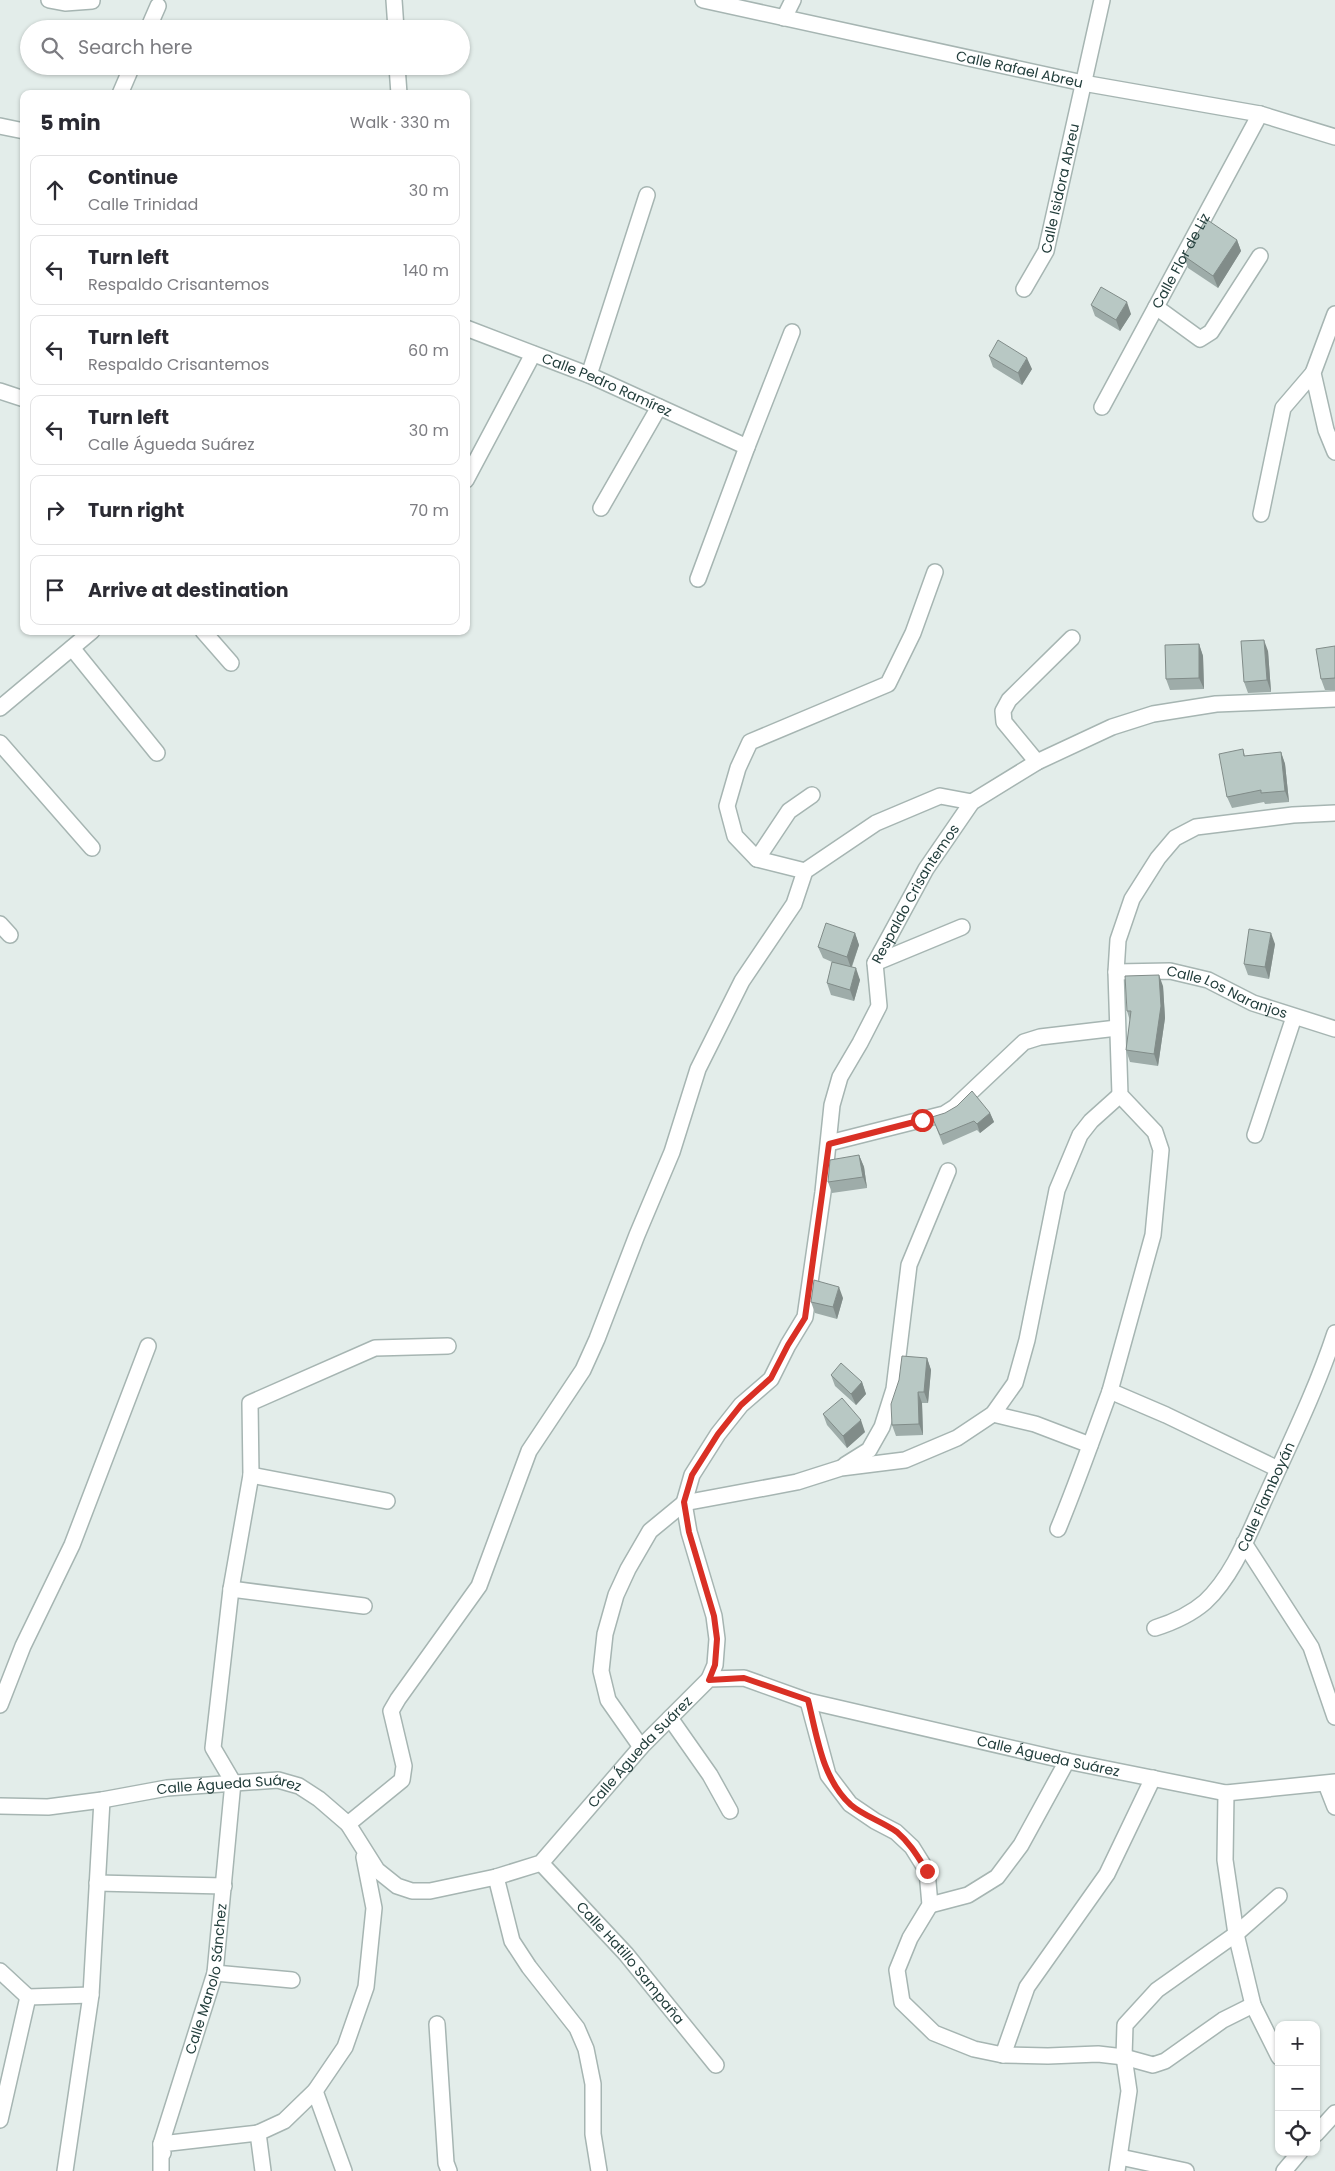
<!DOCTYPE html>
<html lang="en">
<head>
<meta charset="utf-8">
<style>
  :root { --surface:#fff; --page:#f2f2f3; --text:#2b2b33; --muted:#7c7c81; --line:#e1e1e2 }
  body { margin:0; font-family:Poppins,sans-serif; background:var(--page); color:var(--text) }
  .controls { position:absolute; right:15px; bottom:15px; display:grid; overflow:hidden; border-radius:10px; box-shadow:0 1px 4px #0004 }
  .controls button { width:45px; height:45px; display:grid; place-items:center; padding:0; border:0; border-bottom:1px solid var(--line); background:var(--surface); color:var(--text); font:25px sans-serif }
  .stop { position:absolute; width:15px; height:15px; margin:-11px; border:4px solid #d93025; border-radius:50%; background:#fff }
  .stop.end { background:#d93025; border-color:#fff; box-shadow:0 1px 5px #0008 }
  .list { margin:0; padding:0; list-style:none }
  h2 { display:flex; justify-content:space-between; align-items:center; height:65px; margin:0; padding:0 20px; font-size:21px }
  h2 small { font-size:16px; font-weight:400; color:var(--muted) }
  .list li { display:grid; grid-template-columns:32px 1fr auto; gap:15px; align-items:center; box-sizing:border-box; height:70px; margin:0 10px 10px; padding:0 10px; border:1px solid var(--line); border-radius:10px }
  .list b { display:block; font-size:19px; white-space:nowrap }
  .list p { margin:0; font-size:16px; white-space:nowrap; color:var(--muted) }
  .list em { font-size:16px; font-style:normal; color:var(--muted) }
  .icon { flex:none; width:28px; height:28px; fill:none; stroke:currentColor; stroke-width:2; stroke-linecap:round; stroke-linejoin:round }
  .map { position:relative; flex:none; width:1335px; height:2171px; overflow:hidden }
  .search { position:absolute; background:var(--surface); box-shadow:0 1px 4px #0004; left:20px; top:20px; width:450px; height:55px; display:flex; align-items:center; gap:12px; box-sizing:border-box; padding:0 18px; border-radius:28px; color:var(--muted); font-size:19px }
  .panel { position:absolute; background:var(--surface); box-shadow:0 1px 4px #0004; left:20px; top:90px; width:450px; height:545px; border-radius:10px }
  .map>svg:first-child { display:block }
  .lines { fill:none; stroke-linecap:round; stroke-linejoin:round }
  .minor-casing { stroke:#a6b5b2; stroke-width:18 }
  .minor { stroke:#fff; stroke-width:15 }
  .wall { fill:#9eaca9 }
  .shaded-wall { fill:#818c89 }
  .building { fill:#b8c8c4; stroke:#818c89 }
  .route { stroke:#d93025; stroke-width:6 }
  .labels { text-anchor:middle; stroke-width:4; stroke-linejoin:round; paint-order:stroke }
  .street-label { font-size:14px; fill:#233e3c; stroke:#f4f9f7 }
</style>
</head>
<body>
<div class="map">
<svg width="1335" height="2171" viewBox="0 0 1335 2171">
  <rect width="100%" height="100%" fill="#e3edea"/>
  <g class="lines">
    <g class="minor-casing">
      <g id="minor">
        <path d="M49,0L65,3L92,1"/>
        <path d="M394,0L396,29"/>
        <path id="s1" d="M703,0L1083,83L1260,114L1335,137"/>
        <path d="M784,18L793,0"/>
        <path d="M148,29L158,6"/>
        <path d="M397,66L399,94"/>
        <path d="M120,94L132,66"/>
        <path d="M0,126L24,131"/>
        <path id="s2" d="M1024,289L1046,251L1102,0"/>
        <path d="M1156,307L1200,339L1211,332L1260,256"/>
        <path d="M1335,314L1313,373L1326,430L1335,452"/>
        <path id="s3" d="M466,328L589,375L747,447"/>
        <path d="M589,375L647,195"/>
        <path d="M0,391L24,399"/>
        <path id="s4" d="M1102,407L1260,114"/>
        <path d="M466,480L533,354"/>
        <path d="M601,508L659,407"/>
        <path d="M1261,514L1283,408L1313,373"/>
        <path d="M698,579L747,447L792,332"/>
        <path d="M203,631L231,663"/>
        <path d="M72,648L157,753"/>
        <path d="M0,708L92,631"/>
        <path d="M0,743L92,848"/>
        <path d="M1037,762L1004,722L1003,711L1009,700L1072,638"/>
        <path d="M757,859L789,811L812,795"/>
        <path d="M805,871L757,859L735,836L727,806L738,768L750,742L888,684L913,633L935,572"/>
        <path d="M0,924L10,935"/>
        <path d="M875,963L962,927"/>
        <path id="s5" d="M1116,972L1170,971L1208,980L1253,1003L1335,1029"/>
        <path d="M1255,1135L1294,1017"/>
        <path d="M829,1143L944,1114L955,1107L1024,1042L1040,1037L1117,1028"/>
        <path d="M993,1414L1035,1424L1090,1445"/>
        <path d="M845,1465L869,1450L882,1427L894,1389L909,1265L948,1171"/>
        <path d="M1278,1469L1166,1415L1110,1391L1153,1235L1161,1150L1155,1132L1120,1095L1116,972L1118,940L1132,899L1158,858L1175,838L1196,827L1293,815L1335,813"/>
        <path d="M251,1475L387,1501"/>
        <path d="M1058,1529C1077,1483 1093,1437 1110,1391"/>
        <path d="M1244,1543L1311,1647L1335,1717"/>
        <path d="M231,1589L364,1606"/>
        <path id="s6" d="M1155,1628C1174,1622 1190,1615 1205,1602C1235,1574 1250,1530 1267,1494C1291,1441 1317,1388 1335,1333"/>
        <path id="s7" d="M709,1679L715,1665L717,1639L714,1616L689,1532L684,1503L692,1475L718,1434L741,1405L771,1379L788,1345L805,1317L823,1192L832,1105L840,1077L860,1043L879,1006L875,963L926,869L972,802L1037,762L1112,727L1153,714L1216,704L1335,699"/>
        <path d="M808,1701L828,1775L850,1804L875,1821L896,1832L912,1847L927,1871L930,1905L910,1938L897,1970L902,2002L934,2033L974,2049L1003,2055L1048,2056L1098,2054L1124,2057L1153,2065L1165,2061L1223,2020L1253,2005"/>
        <path d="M0,1705L23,1646L72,1545L148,1346"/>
        <path d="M670,1718L710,1775L730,1811"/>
        <path d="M641,1747L608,1700L601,1671L605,1634L616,1595L628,1569L650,1531L684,1503L797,1482L841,1468L905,1460L957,1438L993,1414L1015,1383L1027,1340L1057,1190L1080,1135L1091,1121L1120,1095"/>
        <path d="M233,1782L213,1748L231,1589L251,1475L250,1403L375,1348L448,1346"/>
        <path d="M1326,1784L1335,1807"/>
        <path d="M1226,1793L1225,1860L1236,1934L1253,2005L1279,2057"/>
        <path id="s8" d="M0,1806L48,1807L102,1800L167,1788L278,1780L299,1786L319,1799L348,1824L377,1870L397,1886L412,1891H430L496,1877L541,1863L641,1747L709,1679L744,1678L808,1701L1067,1761L1226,1793L1335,1782"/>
        <path d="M348,1824L402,1780L404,1766L391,1711L398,1699L479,1586L529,1451L583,1370L597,1339L637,1235L672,1152L698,1069L742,981L794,904L805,871L876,823L940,796L972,802"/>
        <path id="s9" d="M541,1863L626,1954L716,2065"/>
        <path d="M496,1877L512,1941L529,1967L577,2028L586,2049L593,2084V2134L599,2171"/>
        <path d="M97,1883L224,1886"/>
        <path d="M930,1905L968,1895L997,1877L1021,1845L1067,1761"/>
        <path d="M0,1971L28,1997L91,1995"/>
        <path d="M215,1973L292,1980"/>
        <path d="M437,2024L446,2163L449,2171"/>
        <path d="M1003,2055L1027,1987L1107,1874L1153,1778"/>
        <path d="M315,2091L344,2171"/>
        <path d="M0,2120L28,1997"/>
        <path d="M1316,2134L1335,2113"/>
        <path d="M163,2153L161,2144L258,2133"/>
        <path d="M1120,2157L1186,2171"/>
        <path d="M65,2171L91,1995L102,1800"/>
        <path id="s10" d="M161,2171V2144L215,1973L233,1782"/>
        <path d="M263,2171L258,2133L284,2121L315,2091L345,2047L366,1987L374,1908L364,1857"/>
        <path d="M1117,2171L1129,2091L1124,2057L1125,2025L1157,1990L1236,1934L1279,1896"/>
        <path d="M1284,2171L1300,2152"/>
      </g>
    </g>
    <use href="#minor" class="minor"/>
  </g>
  <path class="wall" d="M1237,240L1241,251L1218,288L1188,268L1184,256Z
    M1091,305L1131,314L1120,331L1095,316Z
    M989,356L1032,369L1022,385L993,367Z
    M1199,644L1203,656L1204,689L1170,690L1166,679Z
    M1335,646V690H1325L1321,679Z
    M1268,651L1271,692L1248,693L1244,682Z
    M1243,749L1245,756L1281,752L1285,764L1289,802L1265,804L1264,802L1232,808L1227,797Z
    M855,933L859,945L852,967L860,980L854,1001L831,995L827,983L832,962L823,958L818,947Z
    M1275,944L1269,979L1248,975L1244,964Z
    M1163,986L1165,1018L1158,1066L1130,1062L1126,1050L1130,1021L1127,1011Z
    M990,1113L994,1122L980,1133L977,1130L943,1145L932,1117Z
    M859,1155L864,1167L867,1188L832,1193L828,1182Z
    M843,1298L837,1319L815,1313L811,1302Z
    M927,1358L931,1370L928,1403H922L923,1435L896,1436L892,1425Z
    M831,1375L862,1382L866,1394L856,1405L835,1386Z
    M823,1414L865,1432L847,1448L827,1425Z"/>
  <path class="shaded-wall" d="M1237,240L1241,251L1218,288L1213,276Z
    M1127,302L1131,314L1120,331L1116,320Z
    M1027,358L1032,369L1022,385L1018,373Z
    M1264,640L1268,651L1271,692L1267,680Z
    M1199,644L1203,656L1204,689L1199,678Z
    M1281,752L1285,764L1289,802L1285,791Z
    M855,933L859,945L851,968L847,957Z
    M1271,933L1275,944L1269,979L1265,967Z
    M856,968L860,980L854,1001L850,990Z
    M1159,975L1163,986L1165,1018L1158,1066L1154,1054Z
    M990,1113L994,1122L980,1133L977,1124Z
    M859,1155L864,1167L867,1188L863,1177Z
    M839,1287L843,1298L837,1319L833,1307Z
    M927,1358L931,1370L928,1403L924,1392Z
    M862,1382L866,1394L856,1405L851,1394Z
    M918,1392L922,1403L923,1435L919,1424Z
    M861,1420L865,1432L847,1448L843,1436Z"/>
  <path class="building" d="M1206,219L1237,240L1213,276L1184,256Z
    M1101,287L1127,302L1116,320L1091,305Z
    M998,340L1027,358L1018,373L989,356Z
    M1264,640L1267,680L1244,682L1241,641Z
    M1199,644V678L1166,679L1165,645Z
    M1335,646V678L1321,679L1316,649Z
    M1243,749L1244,756L1281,752L1285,791L1261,793V790L1227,797L1219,754Z
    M826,923L855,933L847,957L818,947Z
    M1249,929L1271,933L1265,967L1244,964Z
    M832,962L856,968L850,990L827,983Z
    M1159,975L1161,1006L1154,1054L1126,1050L1131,1011H1127L1125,976Z
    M972,1091L990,1113L977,1124L974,1121L940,1135L932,1117L945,1113L957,1106Z
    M859,1155L863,1177L828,1182L830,1160Z
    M814,1280L839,1287L833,1307L811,1302Z
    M902,1356L927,1358L924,1392H918L919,1424L892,1425L891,1404L899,1380Z
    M841,1363L862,1382L851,1394L831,1375Z
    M842,1398L861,1420L843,1436L823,1414Z"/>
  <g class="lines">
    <path class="route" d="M922,1120L829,1144L805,1318L788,1345L771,1378L741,1405L718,1434L692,1475L684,1502L689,1532L714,1616L717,1639L715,1665L709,1680L744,1678L808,1700C817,1736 822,1779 851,1805C864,1816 883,1822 897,1832C910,1843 918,1857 927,1871"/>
  </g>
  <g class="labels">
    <g class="street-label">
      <text dy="5" stroke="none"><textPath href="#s1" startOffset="324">Calle Rafael Abreu</textPath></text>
      <text dy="5" stroke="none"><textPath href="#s2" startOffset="108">Calle Isidora Abreu</textPath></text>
      <text dy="5" stroke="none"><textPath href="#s4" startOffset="166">Calle Flor de Liz</textPath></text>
      <text dy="5" stroke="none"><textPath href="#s3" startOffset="152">Calle Pedro Ramírez</textPath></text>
      <text dy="5" stroke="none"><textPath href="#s7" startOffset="854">Respaldo Crisantemos</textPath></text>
      <text dy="5" stroke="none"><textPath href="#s5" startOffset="115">Calle Los Naranjos</textPath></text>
      <text dy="5" stroke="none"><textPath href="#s6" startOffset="179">Calle Flamboyán</textPath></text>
      <text dy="5" stroke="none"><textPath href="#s8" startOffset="741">Calle Águeda Suárez</textPath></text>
      <text dy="5" stroke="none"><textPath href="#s8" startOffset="1191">Calle Águeda Suárez</textPath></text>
      <text dy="5" stroke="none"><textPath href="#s8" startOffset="231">Calle Águeda Suárez</textPath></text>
      <text dy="5" stroke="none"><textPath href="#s9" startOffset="134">Calle Hatillo Sampaña</textPath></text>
      <text dy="5" stroke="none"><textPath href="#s10" startOffset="199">Calle Manolo Sánchez</textPath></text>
    </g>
  </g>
</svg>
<div class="controls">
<button>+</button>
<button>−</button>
<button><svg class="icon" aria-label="locate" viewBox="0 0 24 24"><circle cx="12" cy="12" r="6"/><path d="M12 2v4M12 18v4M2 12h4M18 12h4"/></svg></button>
</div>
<div class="stop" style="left:922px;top:1120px"></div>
<div class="stop end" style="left:927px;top:1871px"></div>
<div class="search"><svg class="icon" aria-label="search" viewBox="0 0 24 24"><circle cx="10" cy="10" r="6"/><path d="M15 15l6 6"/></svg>Search here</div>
<section class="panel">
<h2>5 min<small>Walk · 330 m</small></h2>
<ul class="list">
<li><svg class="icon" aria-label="ahead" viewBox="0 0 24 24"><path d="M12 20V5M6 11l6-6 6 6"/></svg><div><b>Continue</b><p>Calle Trinidad</p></div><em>30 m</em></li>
<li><svg class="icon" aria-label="left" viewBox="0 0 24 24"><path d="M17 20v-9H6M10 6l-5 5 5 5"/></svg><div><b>Turn left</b><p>Respaldo Crisantemos</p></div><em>140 m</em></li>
<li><svg class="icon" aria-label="left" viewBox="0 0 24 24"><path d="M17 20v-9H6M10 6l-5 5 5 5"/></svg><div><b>Turn left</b><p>Respaldo Crisantemos</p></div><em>60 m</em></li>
<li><svg class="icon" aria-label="left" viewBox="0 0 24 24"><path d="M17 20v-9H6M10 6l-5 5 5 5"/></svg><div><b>Turn left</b><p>Calle Águeda Suárez</p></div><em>30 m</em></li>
<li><svg class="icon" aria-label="right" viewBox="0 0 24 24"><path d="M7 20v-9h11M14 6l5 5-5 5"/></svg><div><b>Turn right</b></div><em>70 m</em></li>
<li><svg class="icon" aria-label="arrive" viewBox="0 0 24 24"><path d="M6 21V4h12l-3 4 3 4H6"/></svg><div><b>Arrive at destination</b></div></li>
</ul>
</section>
</div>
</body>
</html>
